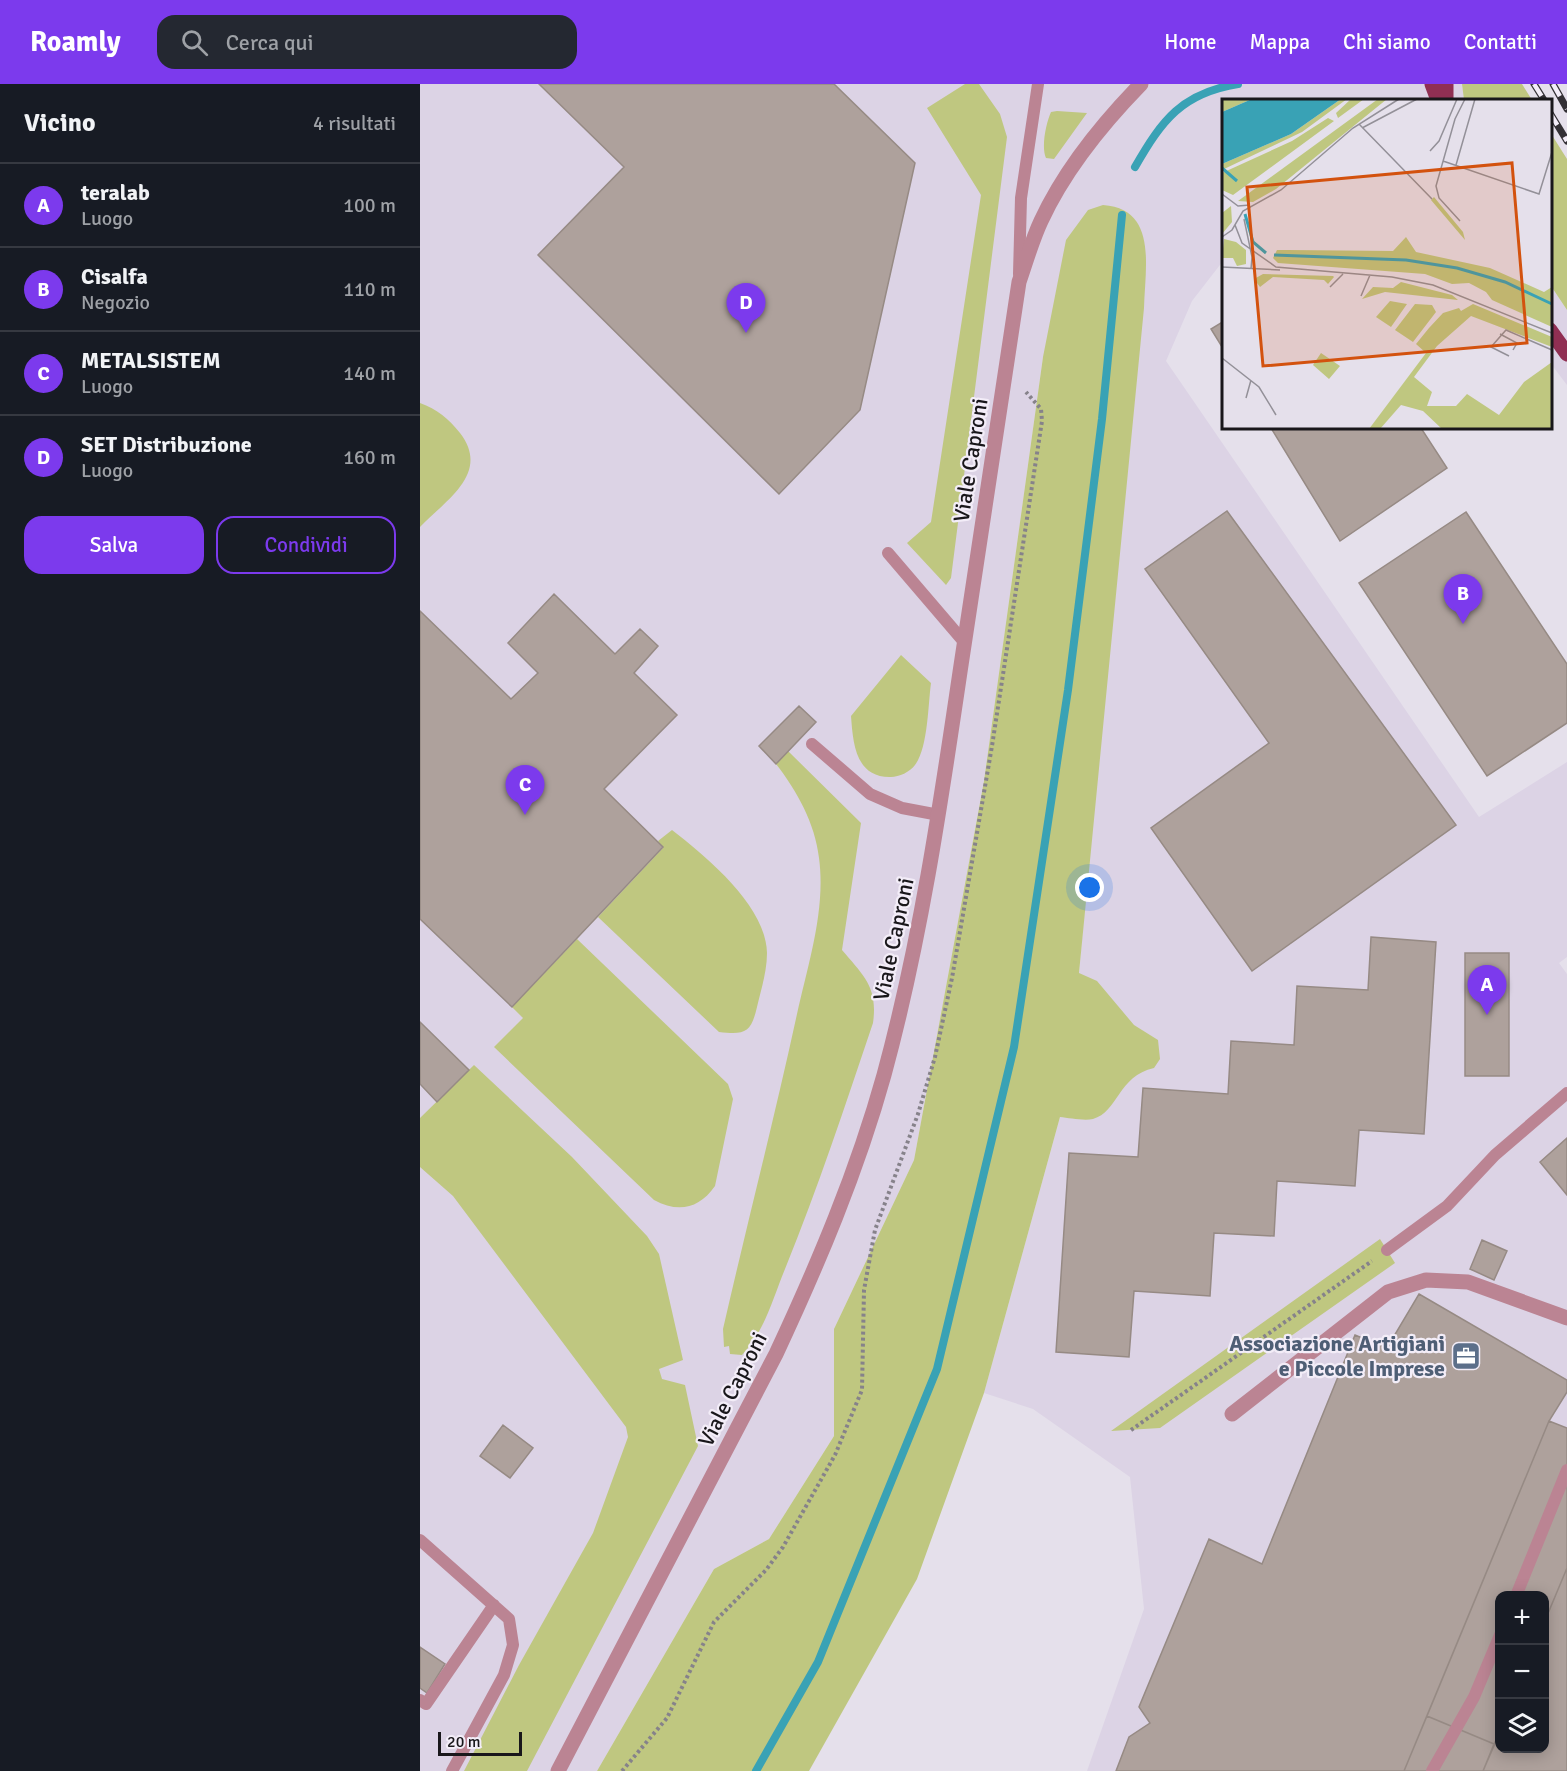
<!DOCTYPE html>
<html lang="it">
<head>
<meta charset="utf-8">
<style>
  :root { --surface:#171b24; --page:#242831; --text:#f1f3f6; --muted:#9ea1a6; --line:#363941; --accent:#7c3aed }
  body { margin:0; font-family:Signika,sans-serif; background:var(--page); color:var(--text) }
  .controls { position:absolute; right:18px; bottom:18px; display:grid; overflow:hidden; border-radius:12px; box-shadow:0 3px 15px #0003 }
  .controls button { width:54px; height:54px; display:grid; place-items:center; padding:0; border:0; border-bottom:2px solid var(--line); background:var(--surface); color:var(--text); font:30px sans-serif }
  .scale { position:absolute; left:18px; bottom:15px; width:84px; box-sizing:border-box; padding-left:6px; border:3px solid #19171b; border-top:0; font-size:16px; line-height:21px; white-space:nowrap; color:#19171b; -webkit-text-stroke:4px #f3edf8; paint-order:stroke }
  .you { position:absolute; left:670px; top:804px; width:21px; height:21px; margin:-15px; border:4px solid #fff; border-radius:50%; background:#1a73e8; box-shadow:0 0 0 9px #1a73e833 }
  .badge { display:grid; place-items:center; width:39px; height:39px; border-radius:50%; background:var(--accent); color:#fff; font-size:20px; font-weight:700 }
  .pin { position:absolute; translate:-50% -50px; filter:drop-shadow(0 2px 3px #0008) }
  .pin::after { content:''; position:absolute; top:32px; width:21px; height:18px; background:inherit; clip-path:polygon(0 0,100% 0,50% 100%) }
  .list { margin:0; padding:0; list-style:none }
  h2 { display:flex; justify-content:space-between; align-items:center; height:78px; margin:0; padding:0 24px; font-size:26px }
  h2 small { font-size:20px; font-weight:400; color:var(--muted) }
  .list li { display:grid; grid-template-columns:39px 1fr auto; gap:18px; align-items:center; box-sizing:border-box; height:84px; padding:0 24px; border-top:2px solid var(--line) }
  .list b { display:block; font-size:22px; white-space:nowrap }
  .list p { margin:0; font-size:20px; white-space:nowrap; color:var(--muted) }
  .list em { font-size:20px; font-style:normal; color:var(--muted) }
  .actions { display:flex; gap:12px; padding:18px 24px }
  .actions a { flex:1; padding:14px 0; border:2px solid var(--accent); border-radius:18px; text-align:center; font-size:21px; color:var(--accent) }
  .actions .main { background:var(--accent); color:#fff }
  .icon { flex:none; width:33px; height:33px; fill:none; stroke:currentColor; stroke-width:2; stroke-linecap:round; stroke-linejoin:round }
  .map { position:relative; flex:none; width:1147px; height:1687px; overflow:hidden }
  header { display:flex; align-items:center; gap:36px; box-sizing:border-box; height:84px; padding:0 30px; background:var(--accent); color:#fff }
  header strong { font-size:28px }
  nav { display:flex; gap:33px; margin-inline-start:auto; font-size:21px }
  .search { width:420px; height:54px; background:var(--page); display:flex; align-items:center; gap:15px; box-sizing:border-box; padding:0 21px; border-radius:18px; color:var(--muted); font-size:22px }
  main { display:flex }
  aside { flex:1; background:var(--surface) }
  .map>svg:first-child { display:block }
  .built { fill:#dcd3e5; fill-rule:evenodd }
  .green { fill:#bfc780 }
  .lines { fill:none; stroke-linecap:round; stroke-linejoin:round }
  .stream { stroke:#39a2b5; stroke-width:8 }
  .building { fill:#aea19c; stroke:#968a84; stroke-width:1.5 }
  .path { stroke:#86828a; stroke-width:4; stroke-dasharray:3 3; stroke-linecap:butt }
  .service { stroke:#bb8493; stroke-width:12 }
  .minor { stroke:#bb8493; stroke-width:15 }
  .primary { stroke:#902f53; stroke-width:15 }
  .rail-casing { stroke:#333035; stroke-width:7 }
  .rail { stroke:#f3edf8; stroke-width:4.5; stroke-dasharray:14; stroke-linecap:butt }
  .labels { text-anchor:middle; stroke-width:4.5; stroke-linejoin:round; paint-order:stroke }
  .street-label { font-size:22px; fill:#19171b; stroke:#f3edf8 }
  .service-label { font-size:22px; font-weight:bold; fill:#4e5e75; stroke:#f3edf8; text-anchor:end }
  .inset-river { fill:none; stroke:#39a2b5; stroke-width:3 }
  .inset-road { fill:none; stroke:#939098; stroke-width:1.5 }
  .view { fill:#d3520e; fill-opacity:0.15; stroke:#d3520e; stroke-width:3 }
  .inset-edge { fill:none; stroke:#19171b; stroke-width:3 }
</style>
</head>
<body>
<header>
<strong>Roamly</strong>
<div class="search"><svg class="icon" aria-label="search" viewBox="0 0 24 24"><circle cx="10" cy="10" r="6"/><path d="M15 15l6 6"/></svg>Cerca qui</div>
<nav><a>Home</a><a>Mappa</a><a>Chi siamo</a><a>Contatti</a></nav>
</header>
<main>
<aside>
<h2>Vicino<small>4 risultati</small></h2>
<ul class="list">
<li><span class="badge">A</span><div><b>teralab</b><p>Luogo</p></div><em>100 m</em></li>
<li><span class="badge">B</span><div><b>Cisalfa</b><p>Negozio</p></div><em>110 m</em></li>
<li><span class="badge">C</span><div><b>METALSISTEM</b><p>Luogo</p></div><em>140 m</em></li>
<li><span class="badge">D</span><div><b>SET Distribuzione</b><p>Luogo</p></div><em>160 m</em></li>
</ul>
<div class="actions"><a class="main">Salva</a><a>Condividi</a></div>
</aside>
<div class="map">
<svg width="1147" height="1687" viewBox="0 0 1147 1687">
  <rect width="100%" height="100%" fill="#e5e0eb"/>
  <path class="built" d="M0,0H1042L1044,16H804L803,177L772,217L746,277L1059,733L1147,678V873L1139,879L1147,890V1687H667L724,1525L710,1393L613,1325L564,1309L640,1033L659,890L666,810L623,273L564,697L494,1076L414,1245V1352L349,1455L294,1485L177,1687H0ZM1080,1512H1124V1664H1080Z
    M1130,201L1147,226V301L1131,280Z"/>
  <path class="green" d="M545,0H559L580,30L587,53L531,494L526,501L487,459L511,438L561,111L507,24Z
    M1042,0H1102L1112,16H1044Z
    M637,27L667,29L634,75L626,74C621,63 626,39 631,28Z
    M1130,48L1147,75V226L1131,202Z
    M683,121C738,125 725,183 724,224L659,889L677,897L714,941L738,956L740,975L734,984C698,992 698,1028 673,1035C664,1037 649,1034 640,1033L564,1309L497,1495L389,1687H177L294,1485L349,1455L414,1352V1245L494,1076L564,697L623,273L646,156L668,126Z
    M0,319C17,325 29,335 40,349C71,389 26,416 0,443Z
    M481,571L511,599C508,621 508,664 495,681C490,688 479,693 471,693C435,694 433,658 431,632Z
    M368,667L441,739L422,866C444,892 458,903 453,939C425,1022 398,1104 365,1185C353,1214 344,1249 322,1271L310,1270L309,1262L304,1263L303,1245C327,1140 354,1036 377,930C388,880 406,826 399,774C395,739 377,707 356,680Z
    M252,746C288,774 346,822 347,869C347,887 341,906 337,923C331,949 325,951 299,948L178,833L243,764L238,757Z
    M157,855L308,1000L313,1015L295,1102C279,1125 258,1129 234,1116L74,963L103,934L92,923Z
    M54,981L152,1073L227,1152L239,1170L263,1276L239,1285L242,1295L265,1301L278,1362L107,1687H44L99,1581L173,1449L208,1353L206,1343L33,1112L0,1083V1034Z
    M960,1155L975,1179L740,1344L691,1347Z"/>
  <g class="lines">
    <path class="stream" d="M715,83C742,36 762,9 818,0
      M336,1687L398,1578L517,1285L594,963L648,606L682,335L702,131"/>
  </g>
  <path class="building" d="M119,0H414L495,79L440,326L359,410L118,171L204,83Z
    M804,237V266L791,245Z
    M851,344H1001L1027,384L920,457Z
    M807,427L1036,741L832,887L731,744L849,659L725,485Z
    M1046,428L1147,580V639L1067,692L939,499Z
    M134,510L195,570L220,545L238,562L214,589L257,631L184,705L243,763L92,923L0,835V527L91,615L118,589L88,559Z
    M379,622L396,638L356,680L339,662Z
    M951,853L1016,858L1004,1050L939,1046L935,1102L857,1097L854,1152L794,1149L790,1212L714,1207L709,1273L636,1268L649,1069L718,1073L723,1004L808,1010L811,957L874,961L877,902L948,906Z
    M1045,869H1089V992H1045Z
    M0,938L49,986L17,1018L0,1000Z
    M1147,1054V1111L1120,1078Z
    M1062,1156L1087,1167L1074,1196L1050,1185Z
    M999,1210L1147,1296V1308L1129,1337L984,1687H696L709,1653L730,1639L719,1623L789,1455L842,1480L935,1251L967,1264Z
    M1129,1337L1147,1344V1484L1124,1539V1512H1080V1648L1074,1660L1007,1632Z
    M83,1341L113,1364L90,1394L60,1372Z
    M1147,1484V1687H1063L1080,1648V1664H1124V1539Z
    M0,1563L25,1580L7,1609L0,1604Z
    M1007,1632L1074,1660L1063,1687H984Z"/>
  <g class="lines">
    <path class="path" d="M711,1346L952,1177
      M202,1687L247,1634L294,1538L346,1486L363,1463L415,1371L442,1306L444,1206L455,1146L498,1030L515,973L532,894L572,662L622,337L621,325L606,308"/>
    <path class="service" d="M599,190L601,114L618,0
      M468,469L545,559
      M392,660L450,710L482,724L519,731
      M967,1166L1027,1122L1075,1071L1147,1009
      M0,1456L89,1535L93,1561L84,1591L32,1687
      M1096,1512L1147,1386
      M0,1616L6,1620L74,1521
      M1012,1687L1054,1613L1080,1551"/>
    <path class="minor" d="M812,1330L968,1208L1006,1196L1048,1198L1147,1234
      M138,1687L356,1270C398,1180 437,1088 464,991C500,859 520,724 540,588C560,458 580,328 599,198C606,178 612,156 621,137C645,85 681,41 721,0"/>
    <path class="primary" d="M1012,0L1018,16
      M1026,0V16
      M1130,246L1147,270"/>
    <g class="rail-casing">
      <path id="rail" d="M1114,0L1124,16
        M1133,0L1147,25
        M1130,29L1147,57"/>
    </g>
    <use href="#rail" class="rail"/>
  </g>
  <defs>
    <g id="office-square" transform="scale(1.5)"><rect x="-9" y="-9" width="18" height="18" rx="4" fill="#5c6f8a" stroke="#f3edf8"/><path d="M-6-3h4V-5.5h4V-3h4V5H-6ZM-1-4.5V-3h2v-1.5ZM-6 0V1H6V0Z" fill="#fff"/></g>
  </defs>
  <g fill-rule="evenodd">
    <use href="#office-square" x="1046" y="1272"/>
  </g>
  <g class="labels">
    <g class="street-label">
      <text transform="translate(550 376) rotate(-81)" y="8">Viale Caproni</text>
      <text transform="translate(473 855) rotate(-78)" y="8">Viale Caproni</text>
      <text transform="translate(312 1305) rotate(-63)" y="8">Viale Caproni</text>
    </g>
    <g class="service-label">
      <text x="1025" y="1267">Associazione Artigiani<tspan x="1025" dy="25">e Piccole Imprese</tspan></text>
    </g>
  </g>
  <g transform="translate(802 15)">
    <rect width="330" height="330" fill="#e5e0eb"/>
    <path d="M0,0H30L0,13ZM119,0H125L80,33L0,71V65L69,35ZM129,0H142L116,19L114,14ZM156,0H165L54,90L31,103L16,102ZM106,19L112,22L11,96L0,91V74L70,42ZM212,98L241,133L243,141L209,101ZM9,107L10,123L0,135V114ZM184,138L194,153L268,169L322,193L330,188V228L270,201L264,193L247,184L230,185L203,175L56,164L51,159L55,151H66L171,152ZM2,140L14,143L24,151V165L15,167L11,159H0ZM41,175L111,177L112,178L106,185L102,181L51,178L38,188L32,180ZM179,183L230,196L236,201L163,193L140,200L151,188L171,189ZM168,202L185,205L169,228L154,218ZM193,205L210,206L214,213L191,243L173,231ZM251,205L330,238V248L249,217L215,247L192,278L210,293L205,307H234L245,295L277,316L302,283L330,263V330H220L201,312L179,306L158,330H147L204,254L194,245L207,229L221,214L237,209L239,212ZM99,254L118,267L107,280L91,266Z" fill="#bfc780"/>
    <path d="M30,0H119L69,35L0,65V13Z" fill="#39a2b5"/>
    <path class="inset-river" d="M0,69L15,82M23,115L31,143L44,154M52,156L184,161L235,169L283,183L330,205"/>
    <path class="inset-road" d="M137,25L210,100M140,29L195,0M208,52L217,42L235,0M221,62L317,95L330,53M234,66L253,0M0,95L16,107L28,106M22,120L30,158L29,170M238,122L217,99L214,87L233,20L243,0M13,126L20,144L54,168L170,178L211,186L330,234M0,138L10,131L21,112L59,91L131,29L177,0M0,168L58,171M108,188L121,175M139,197L148,176M278,235L295,244L291,251M287,257L269,248L284,231L330,251M0,259L37,288L54,316M24,299L29,281"/>
    <path class="view" d="M290,64L305,244L41,267L25,88Z"/>
    <rect width="330" height="330" class="inset-edge"/>
  </g>
</svg>
<div class="controls">
<button>+</button>
<button>−</button>
<button><svg class="icon" aria-label="layers" viewBox="0 0 24 24"><path d="M12 4l9 5-9 5-9-5zM3 14l9 5 9-5"/></svg></button>
</div>
<div class="scale">20 m</div>
<div class="you"></div>
<div class="pin badge" style="left:1067px;top:931px">A</div>
<div class="pin badge" style="left:1043px;top:540px">B</div>
<div class="pin badge" style="left:105px;top:731px">C</div>
<div class="pin badge" style="left:326px;top:249px">D</div>
</div>
</main>
</body>
</html>
